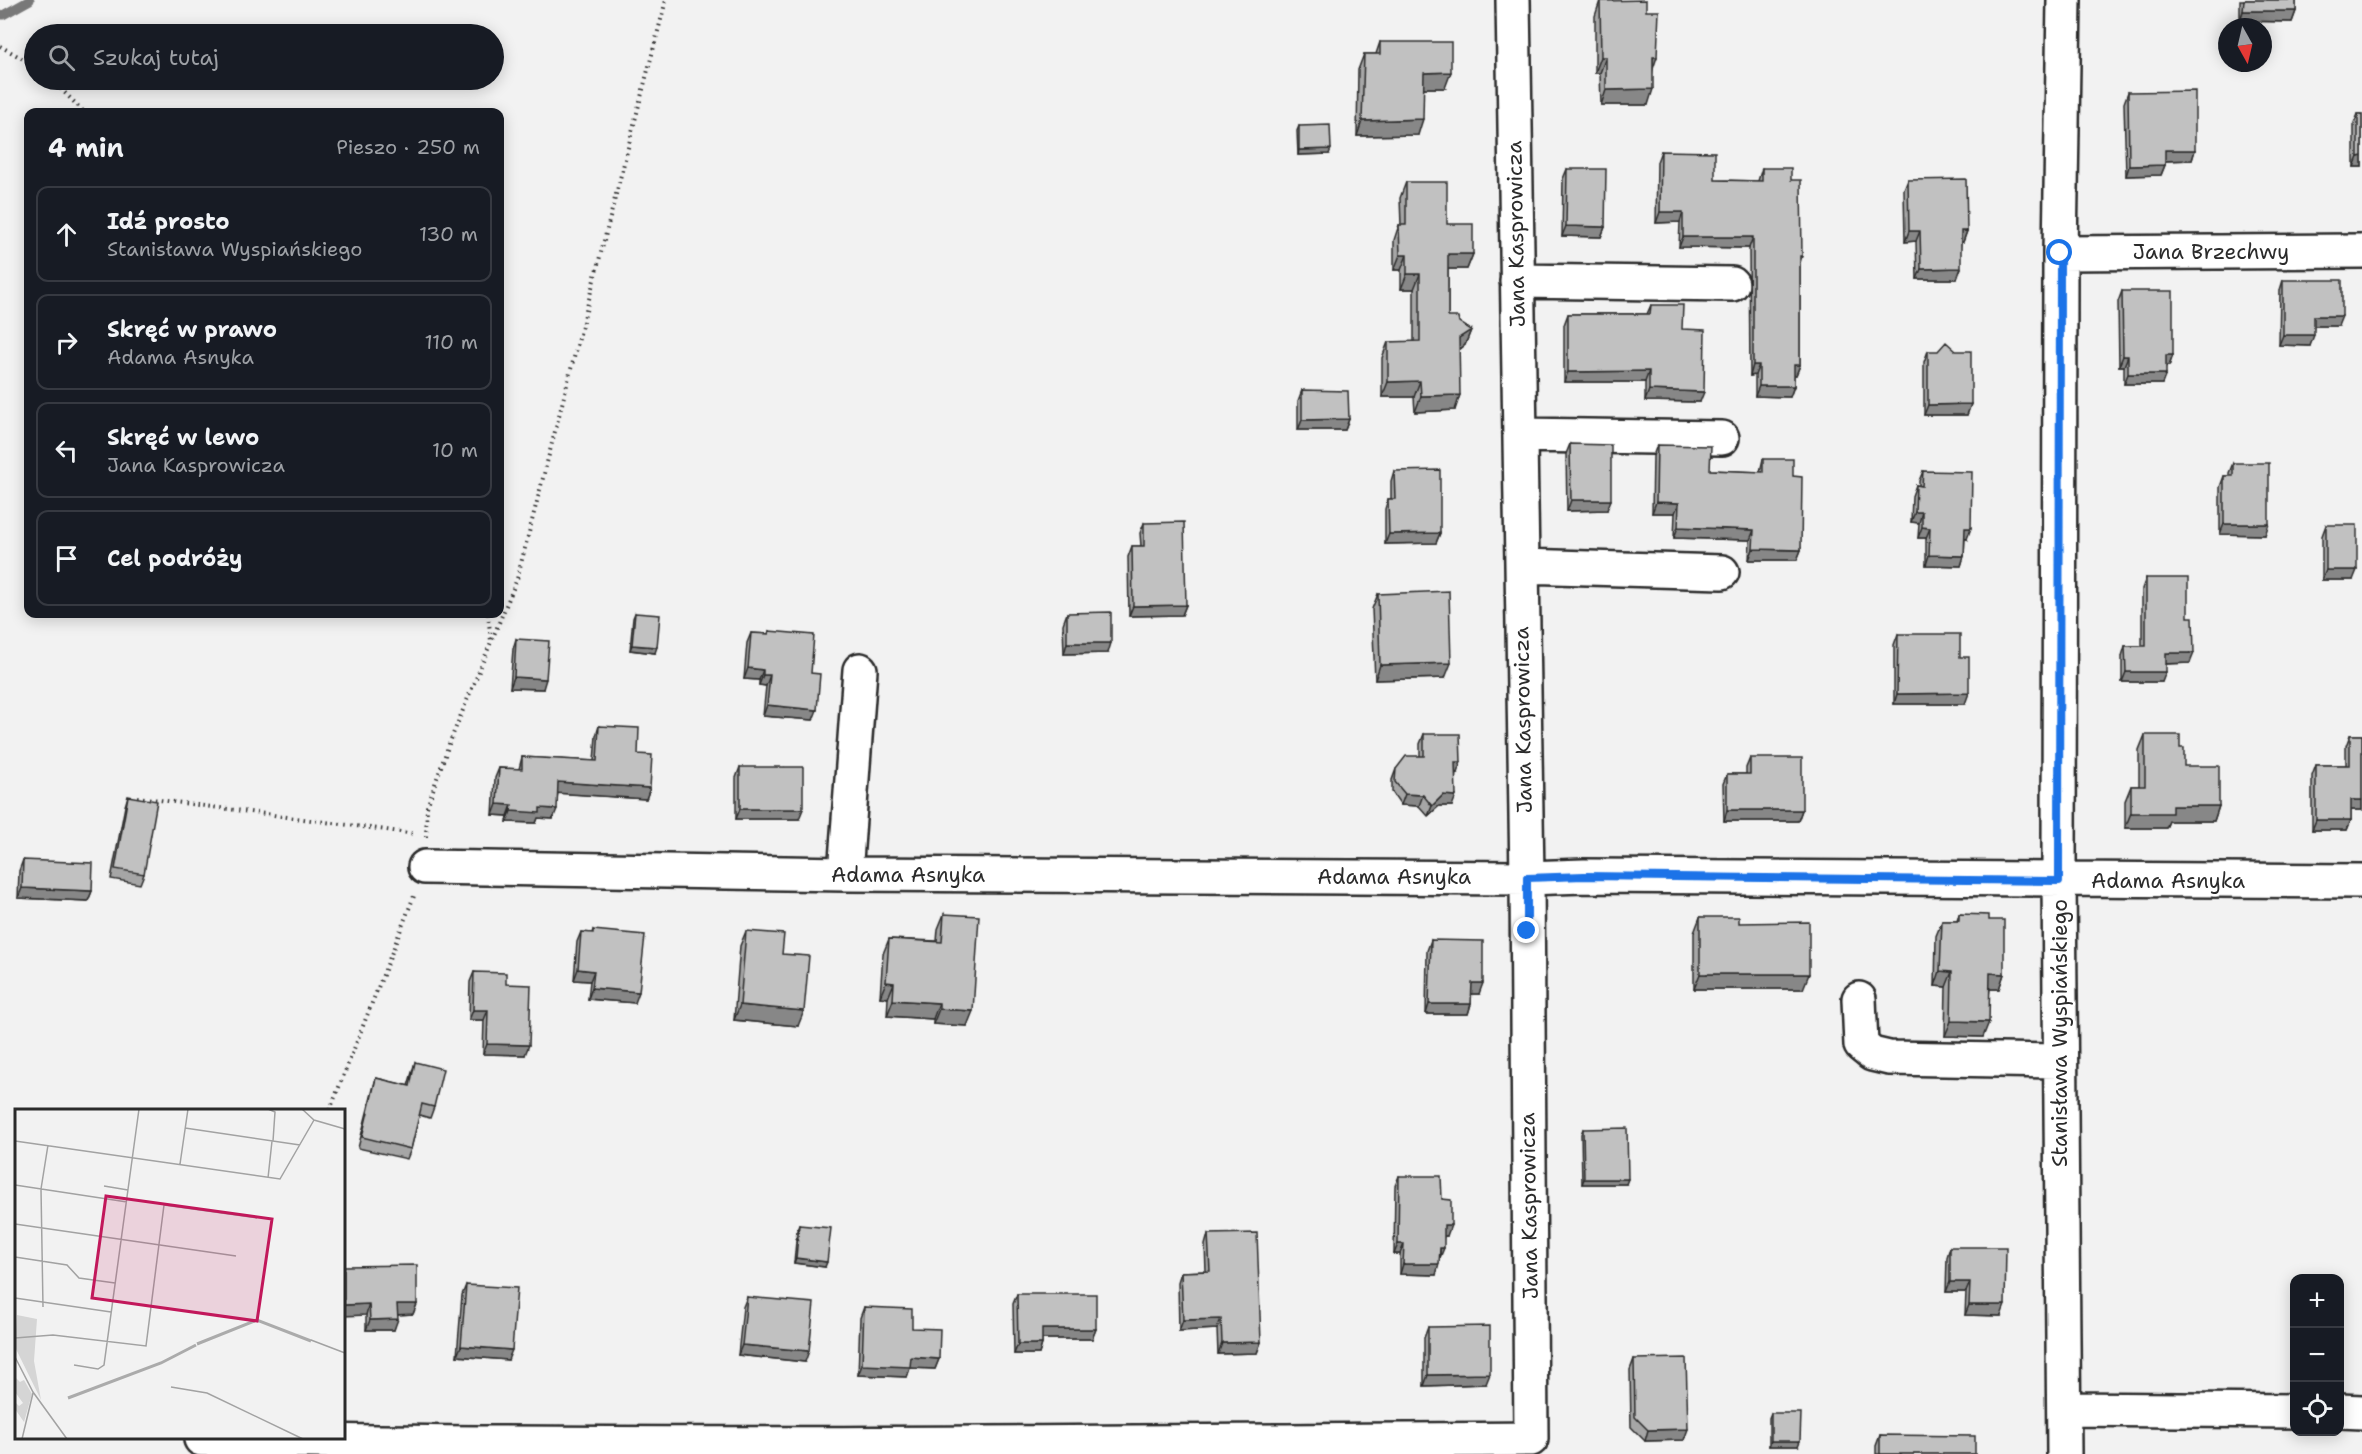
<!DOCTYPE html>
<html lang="pl">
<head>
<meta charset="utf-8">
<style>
  :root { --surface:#171b24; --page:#20242c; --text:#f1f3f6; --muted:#9ea1a6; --line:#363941 }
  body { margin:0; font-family:"Shantell Sans",sans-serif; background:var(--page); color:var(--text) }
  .controls { position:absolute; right:18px; bottom:18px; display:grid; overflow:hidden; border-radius:12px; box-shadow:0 3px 15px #0003 }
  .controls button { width:54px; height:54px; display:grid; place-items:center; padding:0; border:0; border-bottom:2px solid var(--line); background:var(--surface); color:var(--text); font:30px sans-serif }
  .compass { position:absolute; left:2218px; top:18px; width:54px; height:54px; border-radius:50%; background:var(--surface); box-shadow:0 3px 15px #0003; rotate:172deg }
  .stop { position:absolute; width:18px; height:18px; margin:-14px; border:4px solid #1a73e8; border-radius:50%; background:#fff }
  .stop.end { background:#1a73e8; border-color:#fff; box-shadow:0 2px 6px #0008 }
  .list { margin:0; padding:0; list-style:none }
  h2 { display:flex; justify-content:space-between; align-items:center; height:78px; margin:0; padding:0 24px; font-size:26px }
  h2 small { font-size:20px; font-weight:400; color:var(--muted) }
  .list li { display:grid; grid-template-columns:39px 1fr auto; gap:18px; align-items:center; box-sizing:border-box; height:96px; margin:0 12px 12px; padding:0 12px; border:2px solid var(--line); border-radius:12px }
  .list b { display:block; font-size:22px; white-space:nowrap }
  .list p { margin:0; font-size:20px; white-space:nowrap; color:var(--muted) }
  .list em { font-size:20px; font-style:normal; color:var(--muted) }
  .icon { flex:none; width:33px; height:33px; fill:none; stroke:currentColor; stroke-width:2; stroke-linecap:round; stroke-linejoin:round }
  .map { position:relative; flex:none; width:2362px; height:1454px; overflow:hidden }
  .search { position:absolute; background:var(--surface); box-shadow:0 3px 15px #0003; left:24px; top:24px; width:480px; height:66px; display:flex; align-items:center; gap:15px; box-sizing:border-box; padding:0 21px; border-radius:33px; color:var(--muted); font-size:22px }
  .panel { position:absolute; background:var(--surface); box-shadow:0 3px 15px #0003; left:24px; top:108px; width:480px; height:510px; border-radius:12px }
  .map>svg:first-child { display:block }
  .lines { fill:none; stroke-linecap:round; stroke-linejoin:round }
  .stream { stroke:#787878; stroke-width:9 }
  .minor-casing { stroke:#2b2b2b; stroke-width:38 }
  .path { stroke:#2b2b2b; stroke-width:4; stroke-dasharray:1.5 4.5; stroke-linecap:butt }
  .minor { stroke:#fff; stroke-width:33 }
  .wall { fill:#a6a6a6; stroke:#2b2b2b; stroke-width:1.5 }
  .shaded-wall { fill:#878787; stroke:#2b2b2b; stroke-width:1.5 }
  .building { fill:#c1c1c1; stroke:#2b2b2b; stroke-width:1.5 }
  .route { stroke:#1a73e8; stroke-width:8 }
  .labels { text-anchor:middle; stroke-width:4.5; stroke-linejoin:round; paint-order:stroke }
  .street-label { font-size:21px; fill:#2b2b2b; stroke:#fff }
  .inset-river { fill:none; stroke:#ababab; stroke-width:3 }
  .inset-road { fill:none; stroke:#a2a2a2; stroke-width:1.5 }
  .view { fill:#c2185b; fill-opacity:0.15; stroke:#c2185b; stroke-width:3 }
  .inset-edge { fill:none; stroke:#2b2b2b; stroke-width:3 }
</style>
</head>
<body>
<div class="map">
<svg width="2362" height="1454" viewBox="0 0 2362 1454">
  <rect width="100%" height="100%" fill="#f2f2f2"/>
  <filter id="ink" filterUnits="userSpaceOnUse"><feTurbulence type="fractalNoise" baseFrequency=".0167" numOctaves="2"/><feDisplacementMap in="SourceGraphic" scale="12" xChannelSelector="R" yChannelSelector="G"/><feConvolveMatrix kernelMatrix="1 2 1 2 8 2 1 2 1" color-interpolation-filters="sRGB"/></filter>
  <g filter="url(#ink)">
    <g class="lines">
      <path class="stream" d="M0,15H3L30,0"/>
      <g class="minor-casing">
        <path id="minor" d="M2060,253L2362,251
          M1517,281L1732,284
          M1520,435L1722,438
          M1522,566L1722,572
          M425,867L845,874L1527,878L1584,876L2362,881
          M845,874L860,670
          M1859,999L1861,1045L1872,1054L1889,1058L2060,1061
          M2064,1409L2294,1411
          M2340,1411L2362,1412
          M201,1439C644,1448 1088,1442 1531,1439L1527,878L1513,0
          M2064,1454L2059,881L2060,253L2064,0"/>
      </g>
      <path class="path" d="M0,46L34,65
        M52,80L84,112
        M488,614L491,641
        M137,797L416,834
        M426,837L427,807L449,744L517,579L666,0
        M330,1110L414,896"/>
      <use href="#minor" class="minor"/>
    </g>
    <path class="wall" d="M2240,0H2296V11L2292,22L2240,21Z
      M1600,1L1646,11L1653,69L1648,105H1601L1600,73H1595V16Z
      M1380,42L1445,88H1423L1418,135L1357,136L1358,70L1364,54H1376Z
      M2128,92L2195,150L2192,160L2165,161V165L2161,175L2126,176L2124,103Z
      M2358,114H2362V167H2354V124Z
      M1299,126L1329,154L1298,155L1297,131Z
      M1661,151L1715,180L1758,181L1762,168L1791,180L1802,256L1800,263V365L1796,375H1794V386L1790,397L1755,396V375L1750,376L1749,248L1679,247L1680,222L1656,223L1657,162Z
      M1567,169L1605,227L1601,237L1562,236L1563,179Z
      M1908,180L1967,231L1963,242H1961L1957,279H1917L1916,241L1905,242L1904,190Z
      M1406,182L1447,224L1473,254L1467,269H1448V317L1471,330L1465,345L1459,350L1455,410L1415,412L1414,397H1382V358L1388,342H1414V289H1401V270H1394V240L1399,225H1401L1400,198Z
      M2283,280L2338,326H2314L2310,346L2279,345L2280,290Z
      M2122,291L2173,355L2169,366H2166L2162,384H2124V366H2119L2118,302Z
      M1651,305L1682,329L1700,402L1645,401V382H1564V325L1568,314H1647Z
      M1928,351L1971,404L1967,415H1924V362Z
      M1302,390L1349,419L1345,430H1298V401Z
      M1570,444L1607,510L1567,511L1566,454Z
      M1657,445L1710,470L1760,472L1763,459L1793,476L1801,550L1797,560H1749L1750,540L1674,538L1675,513H1652L1653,456Z
      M2233,463L2265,535L2220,534V487L2224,476H2229V473Z
      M1394,471L1440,533L1436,543L1385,544V509L1388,499H1391V481Z
      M1923,471L1967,539L1965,538L1964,556L1961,566L1926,565V538H1918L1919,523L1911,522L1912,496L1916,485L1919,486V481Z
      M1144,523L1186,605L1182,615L1129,616L1128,557L1132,546H1141L1140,533Z
      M2326,525L2353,580H2322V536Z
      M2146,578L2188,617L2190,663L2166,664L2162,682H2122V656L2125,646H2142V589Z
      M1378,594L1445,678L1375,680L1372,609Z
      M635,613L655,653L630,650L633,618Z
      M1067,613L1108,653L1064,654L1063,624Z
      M769,631L811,673L813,720L763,716L766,686L759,685V680L744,679L747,643L751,633L768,634Z
      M1898,634L1965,704H1894V645Z
      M516,639L543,689L510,688L513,649Z
      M599,726L638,754L650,788L646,799L558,793L553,819L538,818L536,823L507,822L508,816L493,815L495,778L499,768L519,769L522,757L594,761L596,736Z
      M1424,734L1457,773H1456L1452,806H1439L1428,816L1419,806L1401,805L1392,792V780L1396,769L1420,756V744Z
      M2145,735L2184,766L2219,806L2214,821H2169L2166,828H2125V801L2131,786H2139V750Z
      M2350,735H2362V810H2351V820L2347,830H2312V776L2316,765H2346V746Z
      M1750,758L1802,810L1798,821H1724L1723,784L1727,774H1746V768Z
      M740,767L799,819H736V778Z
      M128,796L144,874L140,884L111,879L125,806Z
      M23,860L92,891L88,901L18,898L19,871Z
      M944,914L967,1026L933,1024V1019L887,1016L888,998L880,997L883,954L889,939L937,941L938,929Z
      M1959,914L1989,920L2004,974L1999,989H1990L1983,1037L1945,1036L1946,987L1935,986L1936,936L1942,921H1957Z
      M1700,917L1739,923L1803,989H1694V933Z
      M593,930L635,1003L588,999L590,981L574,980L577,942L581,932L592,933Z
      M746,931L782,954L798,1026L734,1020L740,946Z
      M1431,940L1479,994H1471V1004L1468,1014H1426L1427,951Z
      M474,972L506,984L525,1055L483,1054L484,1020H469L470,982Z
      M415,1062L434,1107L430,1118L419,1115L411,1149L407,1159L358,1148L373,1089L376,1078L408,1086Z
      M1583,1129L1626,1184H1582L1581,1134Z
      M1399,1176L1442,1199L1447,1236H1444L1436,1275L1400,1274V1254H1394L1395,1186Z
      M799,1225L825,1267L794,1263L797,1230Z
      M1208,1234L1261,1342L1257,1353L1218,1354L1217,1329L1179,1331L1178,1282L1181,1272L1206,1271L1205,1245Z
      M1950,1247L2001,1316L1965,1315L1966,1292H1946L1947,1257Z
      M344,1266L417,1304L413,1314L397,1315L394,1330H366V1315Z
      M466,1285L508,1360L457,1356L462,1295Z
      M1017,1294L1096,1329L1092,1339H1042V1344L1039,1354H1014L1013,1304Z
      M747,1297L805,1362L738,1355L743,1307Z
      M864,1307L912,1328L939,1359L935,1369L910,1368L907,1377L858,1375L860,1318Z
      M1428,1327L1486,1384L1424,1386V1338Z
      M1634,1359L1684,1440L1645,1441L1631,1427L1630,1370Z
      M1771,1413L1798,1446H1769V1418Z
      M1880,1435L1975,1454H1876V1446Z"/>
    <path class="shaded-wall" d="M2243,11H2296L2292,22L2240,21Z
      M1601,57H1606L1600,73H1595Z
      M1653,57H1657L1652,72Z
      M1451,72L1445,88H1418L1424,73Z
      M1653,89L1648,105H1601L1606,90Z
      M1423,119L1418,135L1357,136L1362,121Z
      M1331,149L1329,154L1298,155L1299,150Z
      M2165,150H2195L2192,160L2161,161Z
      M2362,156V167H2354L2358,157Z
      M2165,165L2161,175L2126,176L2129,166Z
      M1660,212H1683L1680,222L1656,223Z
      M1566,226L1605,227L1601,237L1562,236Z
      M1909,231H1920L1916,241L1905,242Z
      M1961,231H1967L1963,242H1957Z
      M1683,237H1753L1749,248L1679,247Z
      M1448,254H1473L1467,269H1442Z
      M1400,255H1407L1401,270H1394Z
      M1961,268L1957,279H1917L1921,269Z
      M1407,274H1420L1414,289H1401Z
      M2314,316H2342L2338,326H2310Z
      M1471,330L1465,345L1454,354L1459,338Z
      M2283,335H2314L2310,346L2279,345Z
      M2166,355H2173L2169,366H2162Z
      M2123,356H2128L2124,366H2119Z
      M1753,365H1759L1755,375L1750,376Z
      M1794,365H1800L1796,375H1790Z
      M1649,371L1645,382H1564L1568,372Z
      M2128,374H2166L2162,384H2124Z
      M1420,381L1414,397H1382L1388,382Z
      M1759,386H1794L1790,397L1755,396Z
      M1649,390L1704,392L1700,402L1645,401Z
      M1460,395L1455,410L1415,412L1421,396Z
      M1971,404L1967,415H1924L1928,405Z
      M1349,419L1345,430H1298L1302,420Z
      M1571,500H1611L1607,510L1567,511Z
      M1656,502L1679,503L1675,513H1652Z
      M1915,512H1922L1919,523L1911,522Z
      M2224,524H2269L2265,535L2220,534Z
      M1678,527L1754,530L1750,540L1674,538Z
      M1922,527L1930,528L1926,538H1918Z
      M1965,528H1971L1967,539L1961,538Z
      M1440,533L1436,543L1385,544L1389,534Z
      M1753,549L1801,550L1797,560H1749Z
      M1929,555L1964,556L1961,566L1926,565Z
      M2326,570H2357L2353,580H2322Z
      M1186,605L1182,615L1129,616L1133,606Z
      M1067,643H1111L1108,653L1064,654Z
      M632,645L657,647L655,653L630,650Z
      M2166,653H2194L2190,663L2162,664Z
      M1451,663L1445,678L1375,680L1380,665Z
      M748,668L763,670L759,680L744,679Z
      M2126,672H2166L2162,682H2122Z
      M763,675H770L766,686L759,685Z
      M514,677L546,679L543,689L510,688Z
      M1969,693L1965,704H1894L1897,694Z
      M767,705L817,710L813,720L763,716Z
      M1455,762H1461L1457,773H1452Z
      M558,782L650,788L646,799L554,793Z
      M1405,794L1423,795L1419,806L1401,805Z
      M1443,795L1456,796L1452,806H1439L1428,816L1432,806Z
      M2351,800H2362V810H2347Z
      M497,804L512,805L508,816L493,815Z
      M2172,806H2219L2214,821H2169L2166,828H2125L2131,813Z
      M540,808L557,809L553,819L538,818L536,823L507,822L511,811Z
      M740,809H803L799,819H736Z
      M1727,810H1802L1798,821H1724Z
      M2316,820H2351L2347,830H2312Z
      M22,888L92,891L88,901L18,898Z
      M578,969L594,971L590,981L574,980Z
      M1940,971L1952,972L1946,987L1935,986Z
      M1990,973L2004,974L1999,989H1984Z
      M1700,974H1809L1803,989H1694Z
      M886,982L894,983L888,998L880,997Z
      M1472,983H1483L1479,994H1468Z
      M592,988L639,992L635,1003L588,999Z
      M893,1000L939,1003L933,1019L887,1016Z
      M1429,1004H1471L1468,1014H1426Z
      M740,1005L804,1011L798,1026L734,1020Z
      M939,1009L973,1011L967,1026L933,1024Z
      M473,1010H488L484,1020H469Z
      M1951,1021L1989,1022L1983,1037L1945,1036Z
      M487,1044L529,1045L525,1055L483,1054Z
      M1584,1179H1628L1626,1184H1582Z
      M1444,1225H1451L1447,1236H1440Z
      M1398,1244H1404L1400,1254H1394Z
      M1440,1248H1444L1440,1258Z
      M796,1258L827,1262L825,1267L794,1263Z
      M1403,1264H1439L1436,1275L1400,1274Z
      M1950,1282H1970L1966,1292H1946Z
      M369,1304L366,1315L344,1316V1305Z
      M397,1304H417L413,1314L394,1315Z
      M1969,1305H2005L2001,1316L1965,1315Z
      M398,1319L394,1330H366L370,1320Z
      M1221,1319L1217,1329L1179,1331L1183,1320Z
      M1042,1329H1096L1092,1339H1038Z
      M1261,1342L1257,1353L1218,1354L1222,1343Z
      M1018,1344H1042L1039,1354H1014Z
      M742,1345L809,1351L805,1362L738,1355Z
      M461,1346L512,1350L508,1360L457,1356Z
      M911,1357L939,1359L935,1369L910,1368L907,1377L858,1375L862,1365Z
      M1490,1374L1486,1384L1424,1386L1428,1375Z
      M1688,1429L1684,1440L1645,1441L1648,1430Z
      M1771,1441H1800L1798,1446H1769Z"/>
    <path class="building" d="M1646,0V11H1659L1657,57H1653V89L1606,90V57H1601L1600,1Z
      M2244,0H2296V11H2243Z
      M1380,42H1451V72L1424,73L1423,119L1362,121L1364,54H1380Z
      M2195,91V150H2165V165L2129,166L2128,92Z
      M2358,114H2362V156L2358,157Z
      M1330,125L1331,149L1299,150V126Z
      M1661,151L1715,152V180L1762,181V168H1791V180H1801L1802,256H1800V365H1794V386H1759V365H1753V237H1683V212H1660Z
      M1567,169H1606L1605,227L1566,226Z
      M1966,179L1967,231H1961V268L1921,269L1920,231H1909L1908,180Z
      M1406,182H1447V224H1473V254H1448V317H1458L1459,322L1471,330L1459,338L1460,395L1421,396L1420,381L1388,382V342L1420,341V274H1407V255H1400L1399,225H1406Z
      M2283,280H2342V316H2314V335H2283Z
      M2122,291H2173V355H2166V374H2128V356H2123Z
      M1651,305H1683L1682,329L1705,330L1704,392L1649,390V371L1568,372V314H1650Z
      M1946,342L1956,351H1971V404L1928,405V351H1938Z
      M1302,390L1348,391L1349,419L1302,420Z
      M1570,444L1611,445V500H1571Z
      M1657,445L1711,446L1710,470L1763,472V459H1793V476L1802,477L1801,550L1753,549L1754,530L1678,527L1679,503L1656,502Z
      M2233,463H2269V524H2224V476H2233Z
      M1440,470V533L1389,534L1388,499H1395L1394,471Z
      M1923,471L1972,472L1971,528H1965L1964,556L1929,555L1930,528L1922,527V512H1915L1916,485L1922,486Z
      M1184,522L1186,605L1133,606L1132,546H1144V523Z
      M2326,525H2357V570H2326Z
      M2146,578H2188V617H2193L2194,653H2166V672H2126L2125,646H2146Z
      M1449,591L1451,663L1380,665L1378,594Z
      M1111,612V643H1067V613Z
      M635,613L660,615L657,647L632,645Z
      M769,631L814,635L811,673L820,674L817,710L767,705L770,675H763V670L748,668L751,633L769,634Z
      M1898,634H1960V657H1969V693L1897,694Z
      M516,639L549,641L546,679L514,677Z
      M599,726L639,728L638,754L652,755L650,788L558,782L557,809L540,808V813L511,811L512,805L497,804L499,768L522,769V757L597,761Z
      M1424,734H1460L1461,762H1455L1456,796L1443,795L1432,806L1423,795L1405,794L1395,782L1396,769L1406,756H1424Z
      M2145,735H2180V748H2184V766H2219V806H2172V813H2131V786H2145Z
      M2350,735H2362V800H2351V820H2316V765H2350Z
      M1750,758H1802V810H1727V774H1750Z
      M740,767H803V809H740Z
      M128,796L157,801L144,874L115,869Z
      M23,860L93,863L92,891L22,888Z
      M944,914L979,916L973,1011L939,1009V1003L893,1000L894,983L886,982L889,939L942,942Z
      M1959,914L1989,915V920H2004V974L1990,973L1989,1022L1951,1021L1952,972L1940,971L1942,921H1959Z
      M1700,917H1739V923L1809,922V974H1700Z
      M593,930L645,935L639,992L592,988L594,971L578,969L581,932L593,933Z
      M746,931L784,934L782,954L809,956L804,1011L740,1005Z
      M1431,940L1483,941V983H1472L1471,1004H1429Z
      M474,972L506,973V984L531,985L529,1045L487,1044L488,1010H473Z
      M415,1062L443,1069L434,1107L422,1104L411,1149L362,1137L376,1078L410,1086Z
      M1627,1128L1628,1179H1584L1583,1129Z
      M1399,1176H1441L1442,1199L1451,1200V1225H1444V1248H1440L1439,1264H1403L1404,1244H1398Z
      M799,1225L831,1228L827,1262L796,1258Z
      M1257,1233L1261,1342L1222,1343L1221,1319L1183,1320L1181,1272L1210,1271L1208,1234Z
      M1950,1247H2006L2005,1305H1969L1970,1282H1950Z
      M417,1265V1304H397L398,1319L370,1320L369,1304L344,1305V1266Z
      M466,1285L517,1288L512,1350L461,1346Z
      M1017,1294H1096V1329H1042V1344H1018Z
      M747,1297L814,1303L809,1351L742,1345Z
      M864,1307L912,1309V1328L940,1329L939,1359L911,1357L910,1367L862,1365Z
      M1490,1326V1374L1428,1375V1327Z
      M1686,1358L1688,1429L1648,1430L1635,1417L1634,1359Z
      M1771,1413H1801L1800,1441H1771Z
      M1880,1435L1975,1436V1454H1880Z"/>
  </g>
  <g class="lines" filter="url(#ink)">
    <path class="route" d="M1527,931V878L1584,876L2059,881L2060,253"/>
  </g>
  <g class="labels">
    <g class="street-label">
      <text transform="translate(1516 234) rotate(-91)" y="7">Jana Kasprowicza</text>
      <text x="2211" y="259">Jana Brzechwy</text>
      <text transform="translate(1523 720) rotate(-91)" y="7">Jana Kasprowicza</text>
      <text x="908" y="882">Adama Asnyka</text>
      <text x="1394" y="884">Adama Asnyka</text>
      <text x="2168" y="888">Adama Asnyka</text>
      <text transform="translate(2060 1033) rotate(-90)" y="7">Stanisława Wyspiańskiego</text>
      <text transform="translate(1529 1206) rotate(-91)" y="7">Jana Kasprowicza</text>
    </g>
  </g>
  <g transform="translate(15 1109)">
    <rect width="330" height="330" fill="#f2f2f2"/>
    <path d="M2,206L22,210L19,252L26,291L0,238ZM0,268L5,273L9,271L17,285L9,313L0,300V293L4,297L8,294L0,283Z" fill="#d5d5d5"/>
    <path class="inset-river" d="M182,235L242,211L296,232M53,289L146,254L181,236"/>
    <path class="inset-road" d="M253,0L260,3L258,32M287,0L299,11L330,20M170,19L285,36M0,32L265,70L299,11M165,55L173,0M253,69L257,32M0,76L112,93M89,77L113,81M0,115L221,147M0,148L52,156L64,169L100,174M0,189L96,203M28,198L26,80L33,36M0,229L38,226L131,237L149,96L242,109M296,231L330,244M0,248L18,283L52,330M59,256L83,260L89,256L124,0M156,278L192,284L288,330M7,330L18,284"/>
    <path class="view" d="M91,87L257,110L242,212L77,189Z"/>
    <rect width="330" height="330" class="inset-edge"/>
  </g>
</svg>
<div class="controls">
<button>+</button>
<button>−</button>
<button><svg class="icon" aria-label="locate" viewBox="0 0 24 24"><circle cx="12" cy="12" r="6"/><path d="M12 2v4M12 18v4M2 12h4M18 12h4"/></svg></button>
</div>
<svg class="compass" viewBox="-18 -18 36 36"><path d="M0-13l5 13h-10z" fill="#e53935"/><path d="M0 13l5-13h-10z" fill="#9ea1a6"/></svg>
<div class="stop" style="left:2060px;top:253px"></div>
<div class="stop end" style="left:1527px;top:931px"></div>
<div class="search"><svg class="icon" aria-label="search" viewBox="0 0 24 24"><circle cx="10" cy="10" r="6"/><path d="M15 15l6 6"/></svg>Szukaj tutaj</div>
<section class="panel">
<h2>4 min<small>Pieszo · 250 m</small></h2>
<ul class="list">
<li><svg class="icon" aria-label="ahead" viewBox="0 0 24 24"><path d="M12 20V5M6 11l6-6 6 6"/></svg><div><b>Idź prosto</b><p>Stanisława Wyspiańskiego</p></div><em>130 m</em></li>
<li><svg class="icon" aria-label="right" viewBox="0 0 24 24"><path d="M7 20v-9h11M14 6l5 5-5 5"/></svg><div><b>Skręć w prawo</b><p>Adama Asnyka</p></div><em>110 m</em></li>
<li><svg class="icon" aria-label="left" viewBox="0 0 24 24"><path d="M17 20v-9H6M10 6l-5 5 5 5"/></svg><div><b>Skręć w lewo</b><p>Jana Kasprowicza</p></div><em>10 m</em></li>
<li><svg class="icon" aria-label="arrive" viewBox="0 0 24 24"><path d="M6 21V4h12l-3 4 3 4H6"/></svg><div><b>Cel podróży</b></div></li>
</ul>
</section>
</div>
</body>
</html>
